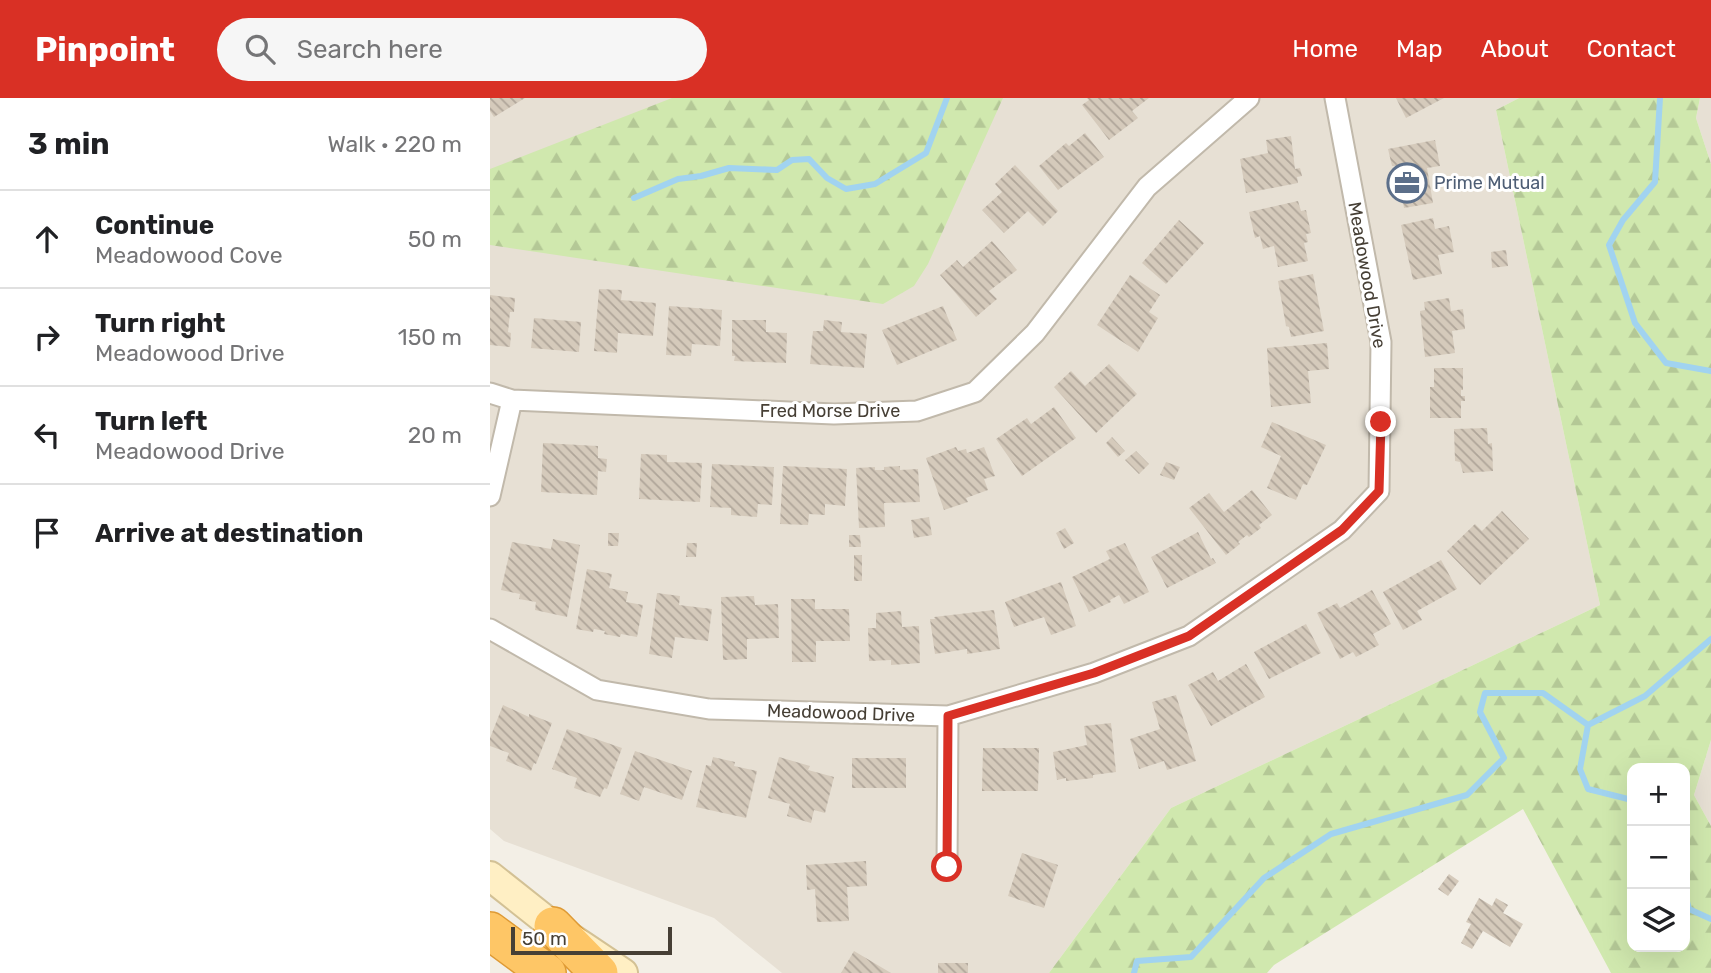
<!DOCTYPE html>
<html lang="en">
<head>
<meta charset="utf-8">
<style>
  :root { --surface:#fff; --page:#f6f6f6; --text:#202124; --muted:#757577; --line:#e0e0e0; --accent:#d93025 }
  body { margin:0; font-family:Rubik,sans-serif; background:var(--page); color:var(--text) }
  .controls { position:absolute; right:21px; bottom:21px; display:grid; overflow:hidden; border-radius:14px; box-shadow:0 7px 28px #0002 }
  .controls button { width:63px; height:63px; display:grid; place-items:center; padding:0; border:0; border-bottom:2px solid var(--line); background:var(--surface); color:var(--text); font:35px sans-serif }
  .scale { position:absolute; left:21px; bottom:18px; width:161px; box-sizing:border-box; padding-left:7px; border:4px solid #463f35; border-top:0; font-size:19px; line-height:24px; white-space:nowrap; color:#463f35; -webkit-text-stroke:5px #fff; paint-order:stroke }
  .stop { position:absolute; width:21px; height:21px; margin:-16px; border:5px solid #d93025; border-radius:50%; background:#fff }
  .stop.end { background:#d93025; border-color:#fff; box-shadow:0 2px 7px #0008 }
  .list { margin:0; padding:0; list-style:none }
  h2 { display:flex; justify-content:space-between; align-items:center; height:91px; margin:0; padding:0 28px; font-size:30px }
  h2 small { font-size:23px; font-weight:400; color:var(--muted) }
  .list li { display:grid; grid-template-columns:46px 1fr auto; gap:21px; align-items:center; box-sizing:border-box; height:98px; padding:0 28px; border-top:2px solid var(--line) }
  .list b { display:block; font-size:26px; white-space:nowrap }
  .list p { margin:0; font-size:23px; white-space:nowrap; color:var(--muted) }
  .list em { font-size:23px; font-style:normal; color:var(--muted) }
  .icon { flex:none; width:38px; height:38px; fill:none; stroke:currentColor; stroke-width:2; stroke-linecap:round; stroke-linejoin:round }
  .map { position:relative; flex:none; width:1221px; height:875px; overflow:hidden }
  header { display:flex; align-items:center; gap:42px; box-sizing:border-box; height:98px; padding:0 35px; background:var(--accent); color:#fff }
  header strong { font-size:33px }
  nav { display:flex; gap:38px; margin-inline-start:auto; font-size:24px }
  .search { width:490px; height:63px; background:var(--page); display:flex; align-items:center; gap:18px; box-sizing:border-box; padding:0 24px; border-radius:38px; color:var(--muted); font-size:26px }
  main { display:flex }
  aside { flex:1; background:var(--surface) }
  .map>svg:first-child { display:block }
  .residential { fill:#e7e0d4 }
  .forest { fill:url(#forest-firs); fill-rule:evenodd }
  .lines { fill:none; stroke-linecap:round; stroke-linejoin:round }
  .stream { stroke:#a1d3f0; stroke-width:6 }
  .building { fill:url(#building-back-hatch) }
  .minor-casing { stroke:#c1b9ab; stroke-width:23 }
  .secondary-casing { stroke:#d3c195; stroke-width:32 }
  .motorway-casing { stroke:#de9a35; stroke-width:40 }
  .minor { stroke:#fff; stroke-width:19 }
  .secondary { stroke:#ffefc4; stroke-width:28 }
  .motorway { stroke:#fec666; stroke-width:37 }
  .route { stroke:#d93025; stroke-width:9 }
  .labels { text-anchor:middle; stroke-width:6; stroke-linejoin:round; paint-order:stroke }
  .service-label { font-size:18px; fill:#4e5e75; stroke:#fff; text-anchor:start }
  .street-label { font-size:18px; fill:#463f35; stroke:#fff }
</style>
</head>
<body>
<header>
<strong>Pinpoint</strong>
<div class="search"><svg class="icon" aria-label="search" viewBox="0 0 24 24"><circle cx="10" cy="10" r="6"/><path d="M15 15l6 6"/></svg>Search here</div>
<nav><a>Home</a><a>Map</a><a>About</a><a>Contact</a></nav>
</header>
<main>
<aside>
<h2>3 min<small>Walk · 220 m</small></h2>
<ul class="list">
<li><svg class="icon" aria-label="ahead" viewBox="0 0 24 24"><path d="M12 20V5M6 11l6-6 6 6"/></svg><div><b>Continue</b><p>Meadowood Cove</p></div><em>50 m</em></li>
<li><svg class="icon" aria-label="right" viewBox="0 0 24 24"><path d="M7 20v-9h11M14 6l5 5-5 5"/></svg><div><b>Turn right</b><p>Meadowood Drive</p></div><em>150 m</em></li>
<li><svg class="icon" aria-label="left" viewBox="0 0 24 24"><path d="M17 20v-9H6M10 6l-5 5 5 5"/></svg><div><b>Turn left</b><p>Meadowood Drive</p></div><em>20 m</em></li>
<li><svg class="icon" aria-label="arrive" viewBox="0 0 24 24"><path d="M6 21V4h12l-3 4 3 4H6"/></svg><div><b>Arrive at destination</b></div></li>
</ul>
</aside>
<div class="map">
<svg width="1221" height="875" viewBox="0 0 1221 875">
  <defs>
    <pattern id="forest-firs" width="22" height="20" patternUnits="userSpaceOnUse" patternTransform="scale(1.75)"><rect width="22" height="20" fill="#d0e8ae"/><path d="M5 1l3.5 6h-7zM16 11l3.5 6h-7z" fill="#b4c896"/></pattern>
    <pattern id="building-back-hatch" width="6" height="6" patternUnits="userSpaceOnUse" patternTransform="scale(1.75)"><rect width="6" height="6" fill="#d5cabb"/><path d="M-1 5l2 2M0 0l6 6M5-1l2 2" fill="none" stroke="#afa599"/></pattern>
  </defs>
  <rect width="100%" height="100%" fill="#f3efe6"/>
  <path class="residential" d="M0,0H1029L1006,12L1110,507L681,710L559,875H292L224,820L14,743L0,731Z
    M1210,0H1221V66L1206,20Z
    M1221,642V728L1204,697Z"/>
  <path class="forest" d="M182,0H513L438,166L424,188L393,206L0,147V71Z
    M1029,0H1210L1206,20L1221,66V642L1204,697L1221,728V875H1121L1033,711L784,867L777,875H559L681,710L1110,507L1006,12ZM1195,670V849H1142V670Z"/>
  <g class="lines">
    <path class="stream" d="M1170,0L1165,84L1133,122L1119,147L1145,225L1176,265L1221,273
      M144,100L188,81L211,78L239,70L287,72L302,62L319,61L337,80L356,91L385,86L436,55L457,0
      M1098,627L1090,671L1098,691L1142,702
      M1195,796L1199,811L1221,821
      M644,875L647,863L701,859L774,780L841,736L977,697L1014,660L990,614L995,595H1053L1098,627L1155,598L1221,541"/>
  </g>
  <path class="building" d="M0,0H35L4,19L0,13Z
    M597,0H659L642,13L648,20L619,42L592,7L599,2Z
    M906,0H954L916,20Z
    M595,35L614,59L568,92L549,68L576,45L579,48Z
    M801,38L805,71L810,70L812,78L807,79L808,85L756,95L750,61L778,55L776,42Z
    M945,42L950,68L937,70L943,105L914,110L911,93L907,94L904,79H907L905,68H902L898,51Z
    M525,67L568,113L553,128L538,113L514,135L492,112L512,94L505,86Z
    M808,103L811,113L816,112L821,135L816,136L818,144L814,145L818,163L788,169L784,148L773,151L770,138L765,140L759,114Z
    M943,120L945,131L959,128L964,154L948,157L952,176L923,182L911,127Z
    M689,122L714,145L676,186L652,165Z
    M502,143L527,172L499,193L507,201L486,219L450,177L467,162L473,169Z
    M1016,152L1018,168L1002,170L1001,154Z
    M823,176L834,233L801,239L799,229L796,228L788,183Z
    M640,177L670,197L659,214L668,220L648,254L607,227Z
    M109,191L132,192L131,202L166,205L163,238L128,235L127,255L104,253Z
    M0,197L25,200L24,214H20L18,234L21,235L20,249L0,247Z
    M959,200L961,213L973,211L975,231L962,233L965,255L935,259L930,213L935,212L934,204Z
    M179,208L232,212L230,248L202,246L201,258L176,257Z
    M453,208L467,242L407,267L392,232Z
    M44,220L91,224L89,254L41,250Z
    M242,222H276V234L297,235L296,265L244,263L245,258H242Z
    M334,222L352,224L351,234L377,236L374,270L320,266L323,233H333Z
    M837,245L839,271L818,273L821,305L781,309L777,250Z
    M619,266L647,296L606,335L564,289L581,273L595,288Z
    M944,270H973V292H971V298H975V303H971V320H940V289H944Z
    M564,309L586,340L532,378L506,341L537,320L541,326Z
    M782,324L836,347L817,387L813,386L806,402L777,390L791,358L771,349Z
    M997,330L998,346L1002,345L1003,373L973,375L970,364L965,363L964,331Z
    M622,339L635,353L628,359L616,345Z
    M53,345L108,348V360L117,361L116,374L108,373L107,397L51,394Z
    M466,349L468,353L476,351L477,355L494,349L505,378L494,381L498,392L476,400L478,404L454,412L436,360Z
    M646,353L659,366L649,376L635,362Z
    M151,356L177,357V364L212,365L210,404L149,401Z
    M676,364L690,369L684,382L670,377Z
    M222,366L284,369L282,407L268,406L267,419L241,417V410L220,409Z
    M293,368L357,371L355,408L335,406V417L319,416L318,427L290,426Z
    M410,368V372L428,371L430,404L394,405L395,429L369,430L366,370L385,369V372H394V369Z
    M762,392L782,417L769,427L771,430L759,439L757,437L748,444L750,446L736,457L699,410L719,395L734,414Z
    M1012,413L1039,441L990,487L957,453L985,426L992,433Z
    M439,419L442,437L424,440L421,422Z
    M575,430L584,445L574,451L566,435Z
    M708,434L721,461L723,460L726,465L677,490L661,459Z
    M118,435H129L128,448H118Z
    M359,437H370L371,449H359Z
    M63,441L90,447L77,519L45,512L46,504L29,501L30,496L11,492L22,444L61,451Z
    M197,445H207L206,459H196Z
    M635,445L659,494L634,506L629,497L620,502L621,504L599,514L582,479L620,461L616,453Z
    M364,457H372V483H364Z
    M951,462L967,491L927,513L932,522L913,532L893,494Z
    M97,471L122,476L119,490L138,494L136,504L153,507L147,539L131,536L130,539L114,536L115,533L104,531L103,534L86,531Z
    M571,484L586,528L561,537L554,519L524,529L515,504Z
    M882,492L901,526L883,536L889,547L866,559L863,554L850,561L827,515L847,505L850,510Z
    M167,495L190,498L189,507L222,511L218,543L185,539L182,560L159,556Z
    M264,498L265,507L288,506L289,540L257,541V561L233,562L231,499Z
    M301,501H325V511H359L360,543H326V564H302Z
    M504,512L510,551L477,556V551L445,556L440,521H445L444,519Z
    M411,513L412,529L429,528L430,565L401,567V562L379,563L378,530H386V515Z
    M816,526L831,555L779,581L764,554Z
    M756,566L775,599L721,628L698,587L723,574L728,583Z
    M686,597L706,663L677,672L674,663L649,671L640,641L670,631L662,604Z
    M13,607L39,619V616L62,625L46,666L44,665L41,673L16,663L19,655L0,648V640Z
    M621,625L626,674L603,677V680L576,683V680L567,682L563,654L597,647L594,628Z
    M77,631L132,650L117,691L114,690L110,699L84,690L87,680L62,671Z
    M493,650H549L548,693H492Z
    M145,653L202,673L192,702L154,689L149,703L130,696Z
    M223,659L245,664L244,668L267,673L256,720L206,709L216,667L221,668Z
    M289,659L320,668L318,672L344,679L335,715L324,712L321,725L297,718L300,706L278,700Z
    M362,660H416V690H362Z
    M532,755L568,767L554,810L518,798Z
    M376,763L377,788L357,789L359,823L327,824L325,791L317,792L316,767Z
    M959,776L969,783L958,798L948,791Z
    M989,800L1002,808L1006,800L1018,807L1013,815L1033,826L1020,849L993,833L982,851L971,845L981,826L976,824Z
    M364,853L401,875H351Z
    M448,865H478V875H448Z"/>
  <g class="lines">
    <g class="minor-casing">
      <path id="minor" d="M0,295L22,302L344,316L427,313L485,294L545,235L657,89L759,0
        M0,398L22,302
        M0,531L107,592L219,611L458,618L604,575L699,538L852,432L889,393L891,244L845,0
        M457,769L458,618"/>
    </g>
    <g class="secondary-casing">
      <path id="secondary" d="M0,778L63,828L133,875"/>
    </g>
    <g class="motorway-casing">
      <path id="motorway" d="M63,828L109,875
        M0,833L57,875"/>
    </g>
    <use href="#minor" class="minor"/>
    <use href="#secondary" class="secondary"/>
    <use href="#motorway" class="motorway"/>
  </g>
  <g class="lines">
    <path class="route" d="M457,769L458,618L604,575L699,538L852,432L889,393L891,324"/>
  </g>
  <defs>
    <g id="office-ring" transform="scale(2.0125)"><circle r="9.5" fill="#fff" stroke="#5c6f8a" stroke-width="1.5"/><path d="M-6-3h4V-5.5h4V-3h4V5H-6ZM-1-4.5V-3h2v-1.5ZM-6 0V1H6V0Z" fill="#5c6f8a"/></g>
  </defs>
  <g fill-rule="evenodd">
    <use href="#office-ring" x="917" y="85"/>
  </g>
  <g class="labels">
    <g class="service-label">
      <text x="944" y="91">Prime Mutual</text>
    </g>
    <g class="street-label">
      <text transform="translate(877 177) rotate(80)" y="6">Meadowood Drive</text>
      <text x="340" y="319">Fred Morse Drive</text>
      <text transform="translate(351 615) rotate(2)" y="6">Meadowood Drive</text>
    </g>
  </g>
</svg>
<div class="controls">
<button>+</button>
<button>−</button>
<button><svg class="icon" aria-label="layers" viewBox="0 0 24 24"><path d="M12 4l9 5-9 5-9-5zM3 14l9 5 9-5"/></svg></button>
</div>
<div class="scale">50 m</div>
<div class="stop" style="left:457px;top:769px"></div>
<div class="stop end" style="left:891px;top:324px"></div>
</div>
</main>
</body>
</html>
